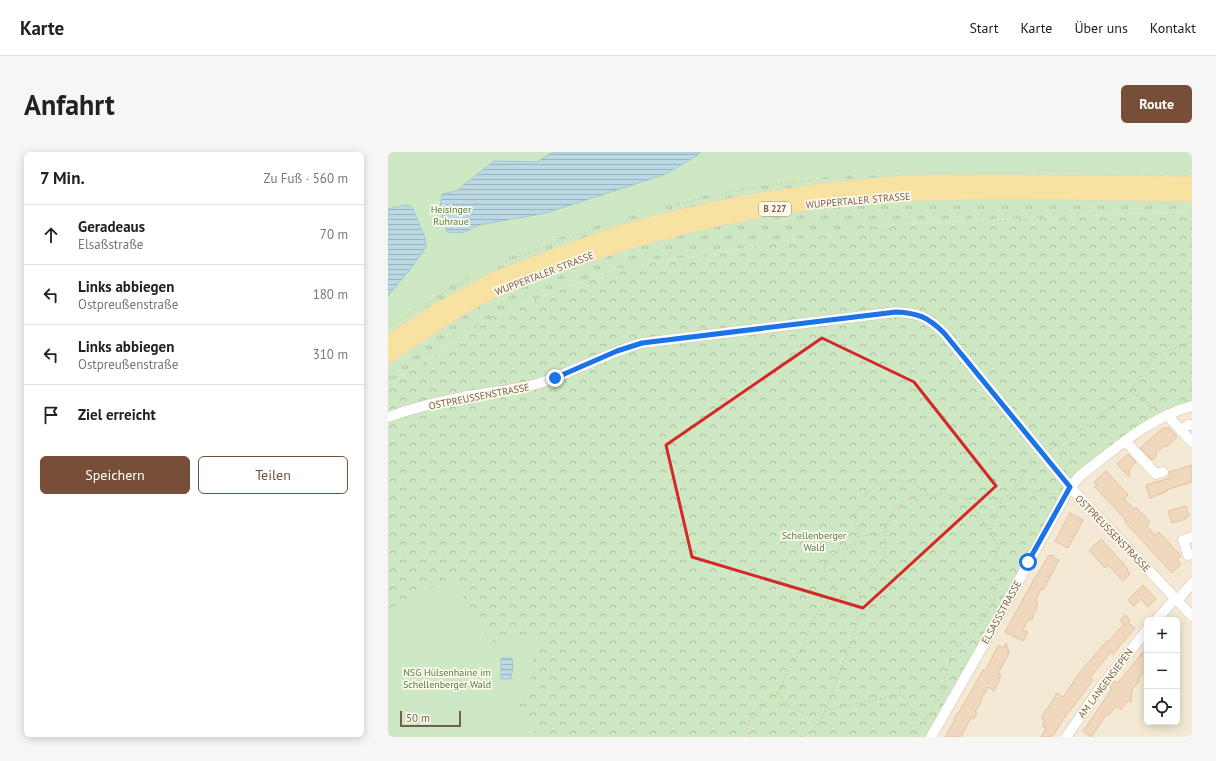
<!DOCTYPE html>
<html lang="de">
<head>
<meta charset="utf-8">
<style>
  :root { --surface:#fff; --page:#f6f6f6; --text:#222; --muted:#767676; --line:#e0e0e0; --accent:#774e37 }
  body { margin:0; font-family:"PT Sans",sans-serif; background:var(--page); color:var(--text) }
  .controls { position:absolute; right:12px; bottom:12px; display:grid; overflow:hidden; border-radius:6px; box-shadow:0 2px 10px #0003 }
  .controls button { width:36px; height:36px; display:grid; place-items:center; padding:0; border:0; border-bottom:1px solid var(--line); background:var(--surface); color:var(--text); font:20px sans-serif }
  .scale { position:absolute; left:12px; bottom:10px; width:61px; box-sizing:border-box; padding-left:4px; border:2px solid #735f4b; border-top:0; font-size:11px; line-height:14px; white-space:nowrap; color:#735f4b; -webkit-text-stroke:3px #fef9ec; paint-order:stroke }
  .stop { position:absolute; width:12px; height:12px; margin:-9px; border:3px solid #1a73e8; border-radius:50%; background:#fff }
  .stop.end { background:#1a73e8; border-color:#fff; box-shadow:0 1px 4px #0008 }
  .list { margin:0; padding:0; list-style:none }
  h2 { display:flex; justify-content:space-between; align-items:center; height:52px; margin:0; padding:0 16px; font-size:17px }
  h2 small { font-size:13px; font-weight:400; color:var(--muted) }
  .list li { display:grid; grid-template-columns:26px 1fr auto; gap:12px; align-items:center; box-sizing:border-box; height:60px; padding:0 16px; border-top:1px solid var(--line) }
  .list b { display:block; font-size:15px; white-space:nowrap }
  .list p { margin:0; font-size:13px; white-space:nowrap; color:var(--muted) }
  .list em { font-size:13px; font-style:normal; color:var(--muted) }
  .actions { display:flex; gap:8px; padding:12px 16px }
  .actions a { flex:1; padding:9px 0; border:1px solid var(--accent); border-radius:6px; text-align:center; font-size:14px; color:var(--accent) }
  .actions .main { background:var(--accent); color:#fff }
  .icon { flex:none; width:22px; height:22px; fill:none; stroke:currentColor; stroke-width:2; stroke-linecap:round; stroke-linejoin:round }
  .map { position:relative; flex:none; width:804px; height:585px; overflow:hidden; border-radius:6px }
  header { display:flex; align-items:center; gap:24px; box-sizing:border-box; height:56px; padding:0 20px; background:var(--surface); border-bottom:1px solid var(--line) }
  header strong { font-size:19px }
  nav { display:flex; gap:22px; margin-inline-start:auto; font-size:14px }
  .intro { display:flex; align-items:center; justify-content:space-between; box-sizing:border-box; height:96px; padding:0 24px }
  h1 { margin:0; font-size:28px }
  .button { padding:10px 18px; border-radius:6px; background:var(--accent); color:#fff; font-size:14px; font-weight:700 }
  main { display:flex; gap:24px; padding:0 24px }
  aside { flex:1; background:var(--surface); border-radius:6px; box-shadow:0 2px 10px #0003 }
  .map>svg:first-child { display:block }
  .residential { fill:#f3e9d4; fill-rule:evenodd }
  .grass { fill:url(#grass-tufts) }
  .forest { fill:url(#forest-crowns) }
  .park { fill:#cee8c4 }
  .water { fill:url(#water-rules); stroke:#a1c7d6 }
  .building { fill:#f0d8be; stroke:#e2c19f }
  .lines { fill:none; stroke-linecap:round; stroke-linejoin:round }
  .minor-casing { stroke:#cfc1af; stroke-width:11 }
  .major-casing { stroke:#dbd5d0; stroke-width:14 }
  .path { stroke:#d5bca1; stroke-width:1.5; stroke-dasharray:1 3; stroke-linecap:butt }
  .minor { stroke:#fff; stroke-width:10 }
  .major { stroke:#f7e2a1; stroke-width:13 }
  .route { stroke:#1a73e8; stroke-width:5 }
  .marked { fill:none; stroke:#d62828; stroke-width:3; stroke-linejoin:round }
  .labels { text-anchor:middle; stroke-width:3.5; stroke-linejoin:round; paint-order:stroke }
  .shield { fill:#fef9ec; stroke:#9d8d7b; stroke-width:1 }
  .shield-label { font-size:9px; font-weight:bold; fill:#735f4b }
  .street-label { font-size:10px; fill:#735f4b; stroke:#fef9ec }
  .park-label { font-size:10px; fill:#507e46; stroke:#fef9ec }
</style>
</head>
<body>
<header>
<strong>Karte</strong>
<nav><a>Start</a><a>Karte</a><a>Über uns</a><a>Kontakt</a></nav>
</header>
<div class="intro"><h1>Anfahrt</h1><a class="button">Route</a></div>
<main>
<aside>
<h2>7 Min.<small>Zu Fuß · 560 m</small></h2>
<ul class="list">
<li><svg class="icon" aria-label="ahead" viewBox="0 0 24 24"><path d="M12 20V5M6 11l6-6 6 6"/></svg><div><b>Geradeaus</b><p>Elsaßstraße</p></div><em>70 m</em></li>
<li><svg class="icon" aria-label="left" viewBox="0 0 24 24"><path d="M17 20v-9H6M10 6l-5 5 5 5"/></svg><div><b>Links abbiegen</b><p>Ostpreußenstraße</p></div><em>180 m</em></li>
<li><svg class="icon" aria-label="left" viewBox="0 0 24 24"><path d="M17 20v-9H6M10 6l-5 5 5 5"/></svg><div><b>Links abbiegen</b><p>Ostpreußenstraße</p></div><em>310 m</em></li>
<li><svg class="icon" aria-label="arrive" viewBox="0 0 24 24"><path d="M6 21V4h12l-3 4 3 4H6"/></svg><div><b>Ziel erreicht</b></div></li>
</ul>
<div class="actions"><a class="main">Speichern</a><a>Teilen</a></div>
</aside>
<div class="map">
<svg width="804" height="585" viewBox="0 0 804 585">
  <defs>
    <pattern id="grass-tufts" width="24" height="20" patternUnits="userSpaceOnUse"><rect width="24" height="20" fill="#cee8c4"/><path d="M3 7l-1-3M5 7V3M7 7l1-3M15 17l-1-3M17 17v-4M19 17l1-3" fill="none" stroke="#acbfa1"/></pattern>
    <pattern id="forest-crowns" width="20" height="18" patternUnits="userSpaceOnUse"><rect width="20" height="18" fill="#cee8c4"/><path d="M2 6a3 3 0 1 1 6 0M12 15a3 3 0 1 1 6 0" fill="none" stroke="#acbfa1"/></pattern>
    <pattern id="water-rules" width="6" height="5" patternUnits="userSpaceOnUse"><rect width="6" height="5" fill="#bbd9e4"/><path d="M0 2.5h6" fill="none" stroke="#9cb3bb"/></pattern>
  </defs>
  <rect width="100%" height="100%" fill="#fbf6e5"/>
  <path class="residential" d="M804,255V585H544L683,336L760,274ZM759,468H789V570H759Z"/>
  <path class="grass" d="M582,15L804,16V59L494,73L228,117L111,161L0,233V168L40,141L129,99L216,67L310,43L400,27L494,17Z"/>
  <path class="forest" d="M804,59V253L792,256L691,323L541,585H0V233L111,161L228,117L494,73Z"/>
  <path class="park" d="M0,0H804V18L581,17L494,19L400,29L310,44L217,69L129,101L41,144L0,172Z
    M64,425L99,484L107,491L126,485L145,484L149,493L140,541L132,546L130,552L150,585H0V458Z"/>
  <path class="water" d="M165,0H313L310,3L278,22L158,61L91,73L75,81L59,80L52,57L54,42L68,39L106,9L149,10Z
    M18,53L24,55L37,86L38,95L24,115L0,144V57Z
    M113,506H124L125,515L123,527H113Z"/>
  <path class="building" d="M776,275L778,277L780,275L789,285L778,295L777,293L767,302L769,304L764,308L752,296Z
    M740,302L748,310L742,317L741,325L729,312Z
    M804,313V330L778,338L779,339L775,341L762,346L758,333L782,326L781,320Z
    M718,319L740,343L736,347L746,357L748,355L762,370L758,373L767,383L771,380L793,404L789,407L793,412L784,421L737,370L738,369L736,366L707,335L709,333L706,330Z
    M798,354L801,364L797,365L798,367L784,371L780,359Z
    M682,361L695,368L680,396L667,389Z
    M713,387L740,417L739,418L742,422L735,429L720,413L717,416L701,398Z
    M665,403L666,406L671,408L655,438L653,437L647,449L650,450L648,454L649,455L645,463V467L640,468L635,478L640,480L635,489L617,480L649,422H650L660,404Z
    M755,433L768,447L760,455L753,447L746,454L740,448Z
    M737,463L742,468L740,471L747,476L725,502L723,499L702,526L705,528L681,560H680L664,585H653L658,576L654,574L657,569L653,566L661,554L669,541L675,545L693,519L719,489L720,490L736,472L732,469Z
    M618,491L621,501L610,521L613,523L611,526L612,527L606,539L600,535L593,547L594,548L587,560L589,561L586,567L583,565L573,585H557L567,568L566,567L569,561L570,562L595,518L597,519L610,494L611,493L616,496Z
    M759,495V517L750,527L752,528L744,538L743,550L740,548L733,558L728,554L721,563L719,562L703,585L695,579L724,537L722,535L726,529L730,531Z"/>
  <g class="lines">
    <g class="minor-casing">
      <path id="minor" d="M779,263L804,290
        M0,265C25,256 53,249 80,244C102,240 126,238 149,232C185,221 218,201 254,191L508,160C530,161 540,165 556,181L682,335L804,464
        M793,278L800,273H804
        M738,290L768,322L775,320
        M804,385L795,388L800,403L804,402
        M790,448L804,431
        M768,468L788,446
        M543,585L596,492L682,335L693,323L702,316C733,292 765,264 804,254
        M678,585L712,536L759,478"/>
    </g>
    <g class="major-casing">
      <path id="major" d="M0,190L42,162L107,126L170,102L235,79L274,68L355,50L440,37L517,30L572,29L804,31
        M0,205C35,182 69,157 107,139C135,126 164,116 193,106C291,72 394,51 497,44C599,38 702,42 804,43"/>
    </g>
    <path class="path" d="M650,18L694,19
      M287,53C333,41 379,32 426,28
      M114,111L130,104L227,70
      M37,152L53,142L82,127
      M0,176L30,156
      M742,239L770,259
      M662,297L700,273L726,253L742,239L769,202L804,190
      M626,339L644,338L668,342
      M579,347L602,379
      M470,384L498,382
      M390,541L398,552L419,563L481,549L515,543L526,561L538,566
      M362,585C352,568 380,553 389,541C393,537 394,530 397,525C403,514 410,504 416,492C420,484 421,475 426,466C431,456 445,449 448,437L438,422L436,415C445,399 451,399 467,392C468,389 469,386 470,383C470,377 467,373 467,368C466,365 468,361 468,359C474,337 501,323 522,330C529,332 534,338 540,342
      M413,585C418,582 424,578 428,574C438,563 442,544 448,530C455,511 464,493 468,473C469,463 468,453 471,443C476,428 492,416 496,402C499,393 496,384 498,375C500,363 515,348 525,344L559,342L579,347L596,344L614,348L626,339L634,324L648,308
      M527,585L530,576L543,560L545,553L552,546L557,530V525L559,520L562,508V500L584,483L606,449L607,436L614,424L607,407L610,395L602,379L614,348"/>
    <use href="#minor" class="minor"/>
    <use href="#major" class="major"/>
  </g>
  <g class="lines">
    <path class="route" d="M167,226L229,199L254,191L508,160C530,161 540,165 556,181L682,335L640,410"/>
  </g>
  <path class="marked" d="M434,186L526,230L608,334L475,456L304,405L278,293Z"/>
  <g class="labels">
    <rect class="shield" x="371" y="50" width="32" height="14" rx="3"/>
    <g class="shield-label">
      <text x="387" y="60">B 227</text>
    </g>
    <g class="street-label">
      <text transform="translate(470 48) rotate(-5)" y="4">WUPPERTALER STRASSE</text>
      <text transform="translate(156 121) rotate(-21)" y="4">WUPPERTALER STRASSE</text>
      <text transform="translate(91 244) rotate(-11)" y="4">OSTPREUSSENSTRASSE</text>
      <text transform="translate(725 381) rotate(46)" y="4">OSTPREUSSENSTRASSE</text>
      <text transform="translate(613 460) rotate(-61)" y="4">ELSASSSTRASSE</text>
      <text transform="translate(717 531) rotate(-53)" y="4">AM LANGENSIEPEN</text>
    </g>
    <g class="park-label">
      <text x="63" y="61">Heisinger<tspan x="63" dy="12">Ruhraue</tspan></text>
      <text x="426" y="387">Schellenberger<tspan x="426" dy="12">Wald</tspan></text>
      <text x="59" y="524">NSG Hülsenhaine im<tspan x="59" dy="12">Schellenberger Wald</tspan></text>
    </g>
  </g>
</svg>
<div class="controls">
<button>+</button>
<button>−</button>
<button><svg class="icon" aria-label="locate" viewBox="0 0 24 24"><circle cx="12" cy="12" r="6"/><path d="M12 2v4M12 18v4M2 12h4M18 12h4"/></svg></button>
</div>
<div class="scale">50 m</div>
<div class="stop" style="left:640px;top:410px"></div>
<div class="stop end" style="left:167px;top:226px"></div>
</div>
</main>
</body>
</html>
